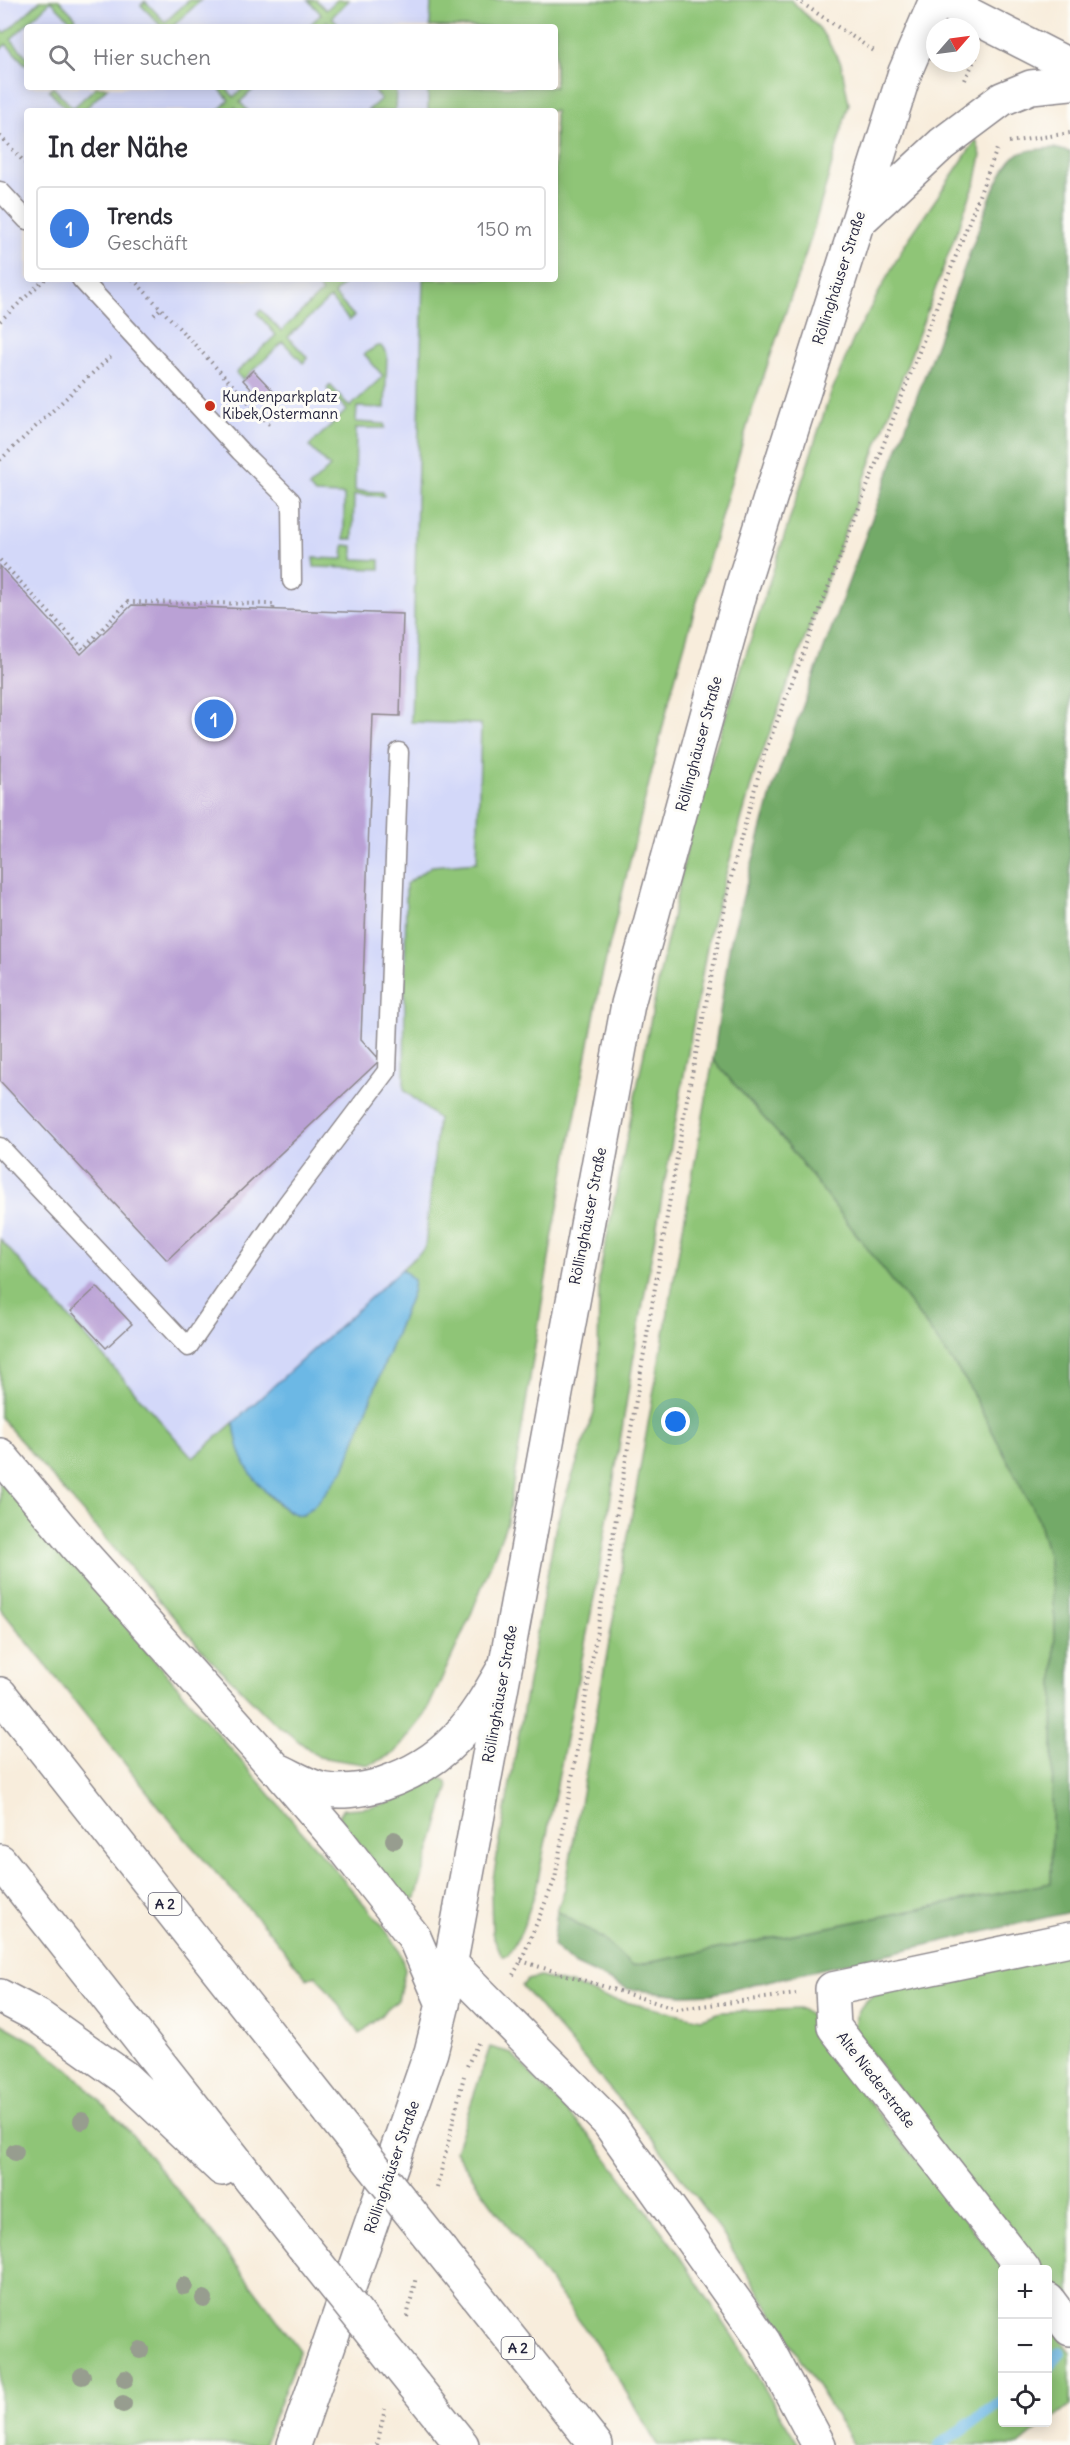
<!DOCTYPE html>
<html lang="de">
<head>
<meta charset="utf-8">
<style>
  :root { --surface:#fff; --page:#f7f7f7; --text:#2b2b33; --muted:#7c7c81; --line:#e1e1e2; --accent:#0f766e }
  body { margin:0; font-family:Delius,sans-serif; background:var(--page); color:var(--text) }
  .controls { position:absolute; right:18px; bottom:18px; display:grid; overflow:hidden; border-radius:6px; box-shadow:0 3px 15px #0003 }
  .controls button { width:54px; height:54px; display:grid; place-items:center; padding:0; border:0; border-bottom:2px solid var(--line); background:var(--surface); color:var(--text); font:30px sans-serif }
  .compass { position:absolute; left:926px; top:18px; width:54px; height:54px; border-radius:50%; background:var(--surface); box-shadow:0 3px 15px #0003; rotate:62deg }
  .you { position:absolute; left:676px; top:1422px; width:21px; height:21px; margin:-15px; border:4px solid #fff; border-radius:50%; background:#1a73e8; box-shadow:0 0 0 9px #1a73e833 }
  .badge { display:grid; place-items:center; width:39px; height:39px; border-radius:50%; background:var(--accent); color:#fff; font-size:20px; font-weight:700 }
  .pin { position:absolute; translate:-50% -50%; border:3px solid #fff; box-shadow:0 2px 6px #0006 }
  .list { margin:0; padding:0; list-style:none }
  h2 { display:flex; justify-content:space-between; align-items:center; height:78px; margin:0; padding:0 24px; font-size:26px }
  h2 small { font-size:20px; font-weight:400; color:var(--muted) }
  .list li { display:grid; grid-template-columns:39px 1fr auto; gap:18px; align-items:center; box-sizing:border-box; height:84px; margin:0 12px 12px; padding:0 12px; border:2px solid var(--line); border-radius:6px }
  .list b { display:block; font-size:22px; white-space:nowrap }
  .list p { margin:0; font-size:20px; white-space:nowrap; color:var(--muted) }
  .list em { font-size:20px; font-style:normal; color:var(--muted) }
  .icon { flex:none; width:33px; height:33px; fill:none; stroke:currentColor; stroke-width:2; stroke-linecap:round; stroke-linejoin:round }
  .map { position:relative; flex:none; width:1070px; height:2445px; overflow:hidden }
  .search { position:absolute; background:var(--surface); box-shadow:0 3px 15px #0003; left:24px; top:24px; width:534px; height:66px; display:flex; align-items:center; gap:15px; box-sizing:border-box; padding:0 21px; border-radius:6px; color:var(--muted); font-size:22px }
  .panel { position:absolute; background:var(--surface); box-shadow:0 3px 15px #0003; left:24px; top:108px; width:534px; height:174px; border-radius:6px }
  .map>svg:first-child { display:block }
  .built { fill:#d3d8f9 }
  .green { fill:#8fc577; stroke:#587459; stroke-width:1.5 }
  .forest { fill:#73aa68; stroke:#4a6652; stroke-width:1.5 }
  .water { fill:#6cb8e5; stroke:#476d90; stroke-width:1.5 }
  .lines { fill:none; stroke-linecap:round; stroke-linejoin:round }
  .stream { stroke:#6cb8e5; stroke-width:12 }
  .building { fill:#baa1d5 }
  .service-casing { stroke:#8d888c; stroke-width:21 }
  .minor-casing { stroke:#8d888c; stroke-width:36 }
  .secondary-casing { stroke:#8d888c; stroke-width:36 }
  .motorway-casing { stroke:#8d888c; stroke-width:36 }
  .path { stroke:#8d888c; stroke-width:4; stroke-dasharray:1.5 4.5; stroke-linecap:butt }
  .service { stroke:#fff; stroke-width:18 }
  .minor { stroke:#fff; stroke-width:33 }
  .secondary { stroke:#fff; stroke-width:33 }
  .motorway { stroke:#fff; stroke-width:33 }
  .motorway-bridge-casing { stroke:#8d888c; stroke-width:36; stroke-linecap:butt }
  .motorway-bridge { stroke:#fff; stroke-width:33 }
  .tree { fill:#979d8f }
  .poi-dot { fill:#c8321e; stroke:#fdfcf7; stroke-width:2 }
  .labels { text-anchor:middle; stroke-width:6; stroke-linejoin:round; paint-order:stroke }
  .shield { fill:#fdfcf7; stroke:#646373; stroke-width:1.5 }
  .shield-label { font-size:14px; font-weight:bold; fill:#22223b }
  .street-label { font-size:15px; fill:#22223b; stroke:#fdfcf7 }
  .poi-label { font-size:15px; fill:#22223b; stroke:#fdfcf7; text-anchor:start }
</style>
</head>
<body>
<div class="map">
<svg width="1070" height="2445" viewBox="0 0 1070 2445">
  <rect width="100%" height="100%" fill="#fdfcf7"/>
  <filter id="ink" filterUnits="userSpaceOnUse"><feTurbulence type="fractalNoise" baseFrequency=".0167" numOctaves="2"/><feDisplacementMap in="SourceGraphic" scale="12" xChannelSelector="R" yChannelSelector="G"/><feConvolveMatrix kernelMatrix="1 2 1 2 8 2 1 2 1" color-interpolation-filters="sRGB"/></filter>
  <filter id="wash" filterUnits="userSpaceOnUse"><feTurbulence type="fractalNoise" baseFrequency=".008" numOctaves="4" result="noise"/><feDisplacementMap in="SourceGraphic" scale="24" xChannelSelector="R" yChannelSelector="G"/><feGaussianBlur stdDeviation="1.35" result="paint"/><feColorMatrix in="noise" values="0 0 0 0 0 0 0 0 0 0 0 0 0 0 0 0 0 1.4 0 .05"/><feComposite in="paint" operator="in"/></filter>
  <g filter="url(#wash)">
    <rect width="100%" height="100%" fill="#f8eddc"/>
    <path class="built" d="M0,0H431L430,27H27V87H428V111H27V279H423L411,722L481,723L477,862L432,866L438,1119L425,1248L193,1458L0,1239Z"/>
    <path class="green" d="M41,0H59L76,18L72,22L51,1L11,39L27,57L26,65L6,44L0,50V29L5,33Z
      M189,0H201L172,27H159L160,25L141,5L145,1L165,22Z
      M308,0H316L326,10L337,0H349L332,17L341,27H333L327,21L321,27H308L321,14Z
      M431,0H791L820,29L841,63L849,104L810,241L750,416L672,689L601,980L553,1234L507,1522L470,1617L425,1715L395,1753L369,1765L319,1757L270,1719L210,1659L0,1417V1239L193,1458L234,1422C236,1452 269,1514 303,1515L344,1469L412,1292L414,1280L402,1269L425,1248L438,1119L404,1090L406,884L432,866L477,862L481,724L411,722L423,279H555V111H428V87H555V27H430Z
      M53,87L73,108L96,87H108L83,111H68L49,91Z
      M218,87H225L234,97L244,87H256L240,102L248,111H239L235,107L231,111H218L229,100Z
      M370,87H396L395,111H367L381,99Z
      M976,140L981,155L976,180L754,775L710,930L638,1331L596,1588L536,1890L521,1933L508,1955L502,1956L492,1933L491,1890L556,1525L594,1412L598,1374L599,1276L662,963L696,808L829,398L853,340L904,246Z
      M310,279H319L326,287L335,279H349L334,294L354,316L349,320L330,298L288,337L308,358L303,363L283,342L243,380L236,373L276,335L257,313L261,310L281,331L322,292Z
      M377,346H381L387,354L385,408L357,407L356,422L385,424V428H356L355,491L383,492L384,496L354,495L353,539H344V495L315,494L309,487L330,467L309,446L347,410L327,389L330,385L350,407L383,376L364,354Z
      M344,545L353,546V559L380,560V569L314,567L313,558L343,559Z
      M713,1060L787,1144L924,1322L966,1381L1038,1519L1048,1555L1055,1620L1051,1883L631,1966L603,1939L557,1911L565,1888Z
      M0,1480L383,1926L400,1951L405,1970L398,2000L360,2034L316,1975L307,1979L269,1931L186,1840L0,1608Z
      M435,1777H440L447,1782L448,1789L416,1898L410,1902L402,1899L338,1816L343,1809C381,1808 405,1801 435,1777Z
      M1070,1951V2315L1048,2287V2270L1033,2269L853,2029C856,2012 862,2001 878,1993Z
      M540,1977L574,1985L603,1997L701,2019L721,2012L801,2009L812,2017L824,2042L839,2065L1005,2269L1002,2270V2422H1047L1019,2445H854L722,2233L655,2142L522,1986L527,1980Z
      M0,2023L36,2043L73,2073L129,2131L213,2234L300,2350L263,2445H0Z
      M490,2047L511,2053L592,2138L672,2245L732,2335L799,2445H658L656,2443C635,2407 615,2371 591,2337C546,2274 497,2216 455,2151Z
      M1048,2322L1070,2352V2405L1048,2422Z"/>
    <path class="forest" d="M1054,148L1070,152V1912L712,1994L683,1995L628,1989L574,1964L553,1945L557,1911L603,1939L632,1966L1051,1883L1055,1620L1048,1555L1038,1519L966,1381L924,1322L787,1144L713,1060L730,944L773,787L993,190C1013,153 1011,151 1054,148Z"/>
    <path class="water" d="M402,1269L414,1280L412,1292L344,1469L318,1502L303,1515C291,1515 284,1508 275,1500C249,1478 237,1455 234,1422Z"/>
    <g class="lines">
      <path class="stream" d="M1048,2367L1060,2353
        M940,2445L1002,2401"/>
    </g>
    <g id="blocks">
      <path class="building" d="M253,370L273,391L262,401L243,380Z
        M0,566L81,654L132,605L403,614L400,716L373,715L361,1039L380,1060L167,1260L0,1081Z
        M97,1287L132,1324L106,1348L71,1311Z"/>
    </g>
  </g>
  <g filter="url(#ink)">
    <use href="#blocks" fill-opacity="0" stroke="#8d888c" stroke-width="1.5"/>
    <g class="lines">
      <g class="service-casing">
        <path id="service" d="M0,191L27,220
          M81,279L240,451L291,501L292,581
          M0,1147L188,1347L286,1205L387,1071L399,752"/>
      </g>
      <g class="minor-casing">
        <path id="minor" d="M1024,2270L834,2027L832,1989L1070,1939
          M1048,2300L1070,2329"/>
      </g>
      <g class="secondary-casing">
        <path id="secondary" d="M941,0L1070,66
          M857,223L942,144L1002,99L1031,87L1070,83
          M294,2445L431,2052L443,2004L628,1004L742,587L905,72L936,0"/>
      </g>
      <g class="motorway-casing">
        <path id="motorway" d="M0,1455L76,1546L276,1769C290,1775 304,1784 318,1788C336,1794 365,1790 382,1784C449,1761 471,1725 505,1666
          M0,1694L331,2113
          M283,1776L337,1839L414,1937L443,2004
          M0,1861L303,2246
          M451,1964L608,2122L764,2342L819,2445
          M0,1996L38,2016L124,2077L222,2169
          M441,2251L596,2445
          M414,2385L462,2445"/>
      </g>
      <path class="path" d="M797,0L874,51
        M965,80L976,57
        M0,136L27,165
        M1009,142L1070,133
        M133,279L270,425
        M154,315L161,308
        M0,321L45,279
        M0,460L111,356
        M0,560L83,649L128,602L274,604L273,610
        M521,1961L677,2009L796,1994
        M513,1975L521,1961L555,1879L686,1104L733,868L764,755L997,149
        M467,2066L478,2043
        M437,2188L464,2076
        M407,2317L416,2277
        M377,2445L385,2409"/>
      <use href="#service" class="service"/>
      <use href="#minor" class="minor"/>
      <use href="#secondary" class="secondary"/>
      <use href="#motorway" class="motorway"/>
      <g class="motorway-bridge-casing">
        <path id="motorway-bridge" d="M331,2113L441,2251
          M303,2246L414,2385"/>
      </g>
      <use href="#motorway-bridge" class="motorway-bridge"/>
    </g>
    <g class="tree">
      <circle cx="394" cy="1840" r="9"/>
      <circle cx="82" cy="2121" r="9"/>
      <circle cx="15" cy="2152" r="9"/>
      <circle cx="184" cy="2286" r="9"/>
      <circle cx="204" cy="2299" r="9"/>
      <circle cx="140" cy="2350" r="9"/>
      <circle cx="82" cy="2376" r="9"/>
      <circle cx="125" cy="2379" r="9"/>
      <circle cx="123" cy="2404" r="9"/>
    </g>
  </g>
  <circle class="poi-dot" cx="210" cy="406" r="6"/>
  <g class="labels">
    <g class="shield">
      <rect x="148.5" y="1893" width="33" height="22" rx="4.5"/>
      <rect x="501.5" y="2337" width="33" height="22" rx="4.5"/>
    </g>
    <g class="shield-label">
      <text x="165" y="1909">A 2</text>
      <text x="518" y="2353">A 2</text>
    </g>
    <g class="street-label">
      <text transform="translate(839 278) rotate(-72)" y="5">Röllinghäuser Straße</text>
      <text transform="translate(699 744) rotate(-75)" y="5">Röllinghäuser Straße</text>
      <text transform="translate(588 1216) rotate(-79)" y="5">Röllinghäuser Straße</text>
      <text transform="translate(500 1694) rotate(-80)" y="5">Röllinghäuser Straße</text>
      <text transform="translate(876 2080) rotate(52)" y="5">Alte Niederstraße</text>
      <text transform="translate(392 2167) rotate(-71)" y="5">Röllinghäuser Straße</text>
    </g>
    <g class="poi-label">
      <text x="222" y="402">Kundenparkplatz<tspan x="222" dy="17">Kibek,Ostermann</tspan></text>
    </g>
  </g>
</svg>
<div class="controls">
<button>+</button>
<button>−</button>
<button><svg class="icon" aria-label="locate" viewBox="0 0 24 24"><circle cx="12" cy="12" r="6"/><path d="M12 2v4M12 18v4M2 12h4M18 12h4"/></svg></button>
</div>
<svg class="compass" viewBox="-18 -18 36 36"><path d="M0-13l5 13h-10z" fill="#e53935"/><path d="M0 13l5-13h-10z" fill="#7c7c81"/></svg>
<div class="you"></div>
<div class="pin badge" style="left:214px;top:719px;background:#3f7fe0">1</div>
<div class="search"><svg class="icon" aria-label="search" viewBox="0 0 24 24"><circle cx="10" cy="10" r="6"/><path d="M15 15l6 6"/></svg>Hier suchen</div>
<section class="panel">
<h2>In der Nähe<small></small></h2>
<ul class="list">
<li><span class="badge" style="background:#3f7fe0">1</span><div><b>Trends</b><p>Geschäft</p></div><em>150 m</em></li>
</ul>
</section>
</div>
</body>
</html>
